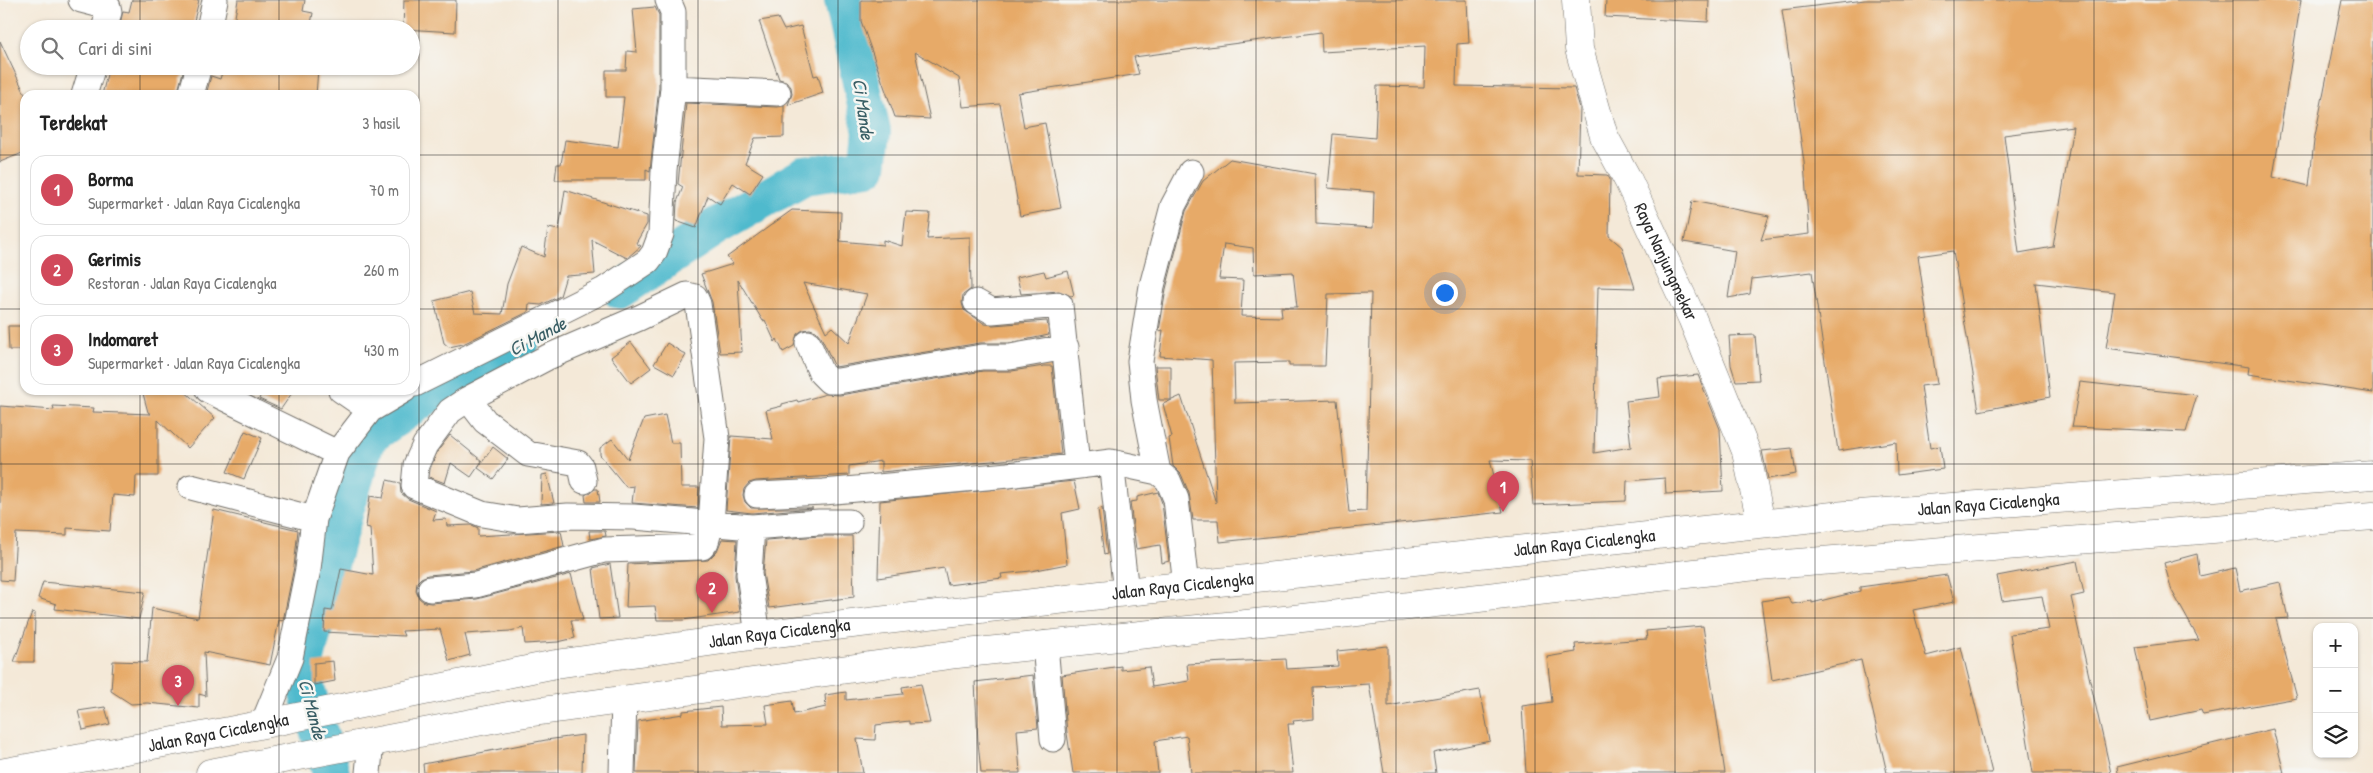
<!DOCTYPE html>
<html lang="id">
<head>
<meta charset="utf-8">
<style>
  :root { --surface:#fff; --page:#f6f6f6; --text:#222; --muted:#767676; --line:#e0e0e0; --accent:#d1495b }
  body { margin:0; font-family:"Patrick Hand",sans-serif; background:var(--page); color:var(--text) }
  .controls { position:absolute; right:15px; bottom:15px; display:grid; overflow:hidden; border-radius:10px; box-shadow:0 1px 4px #0004 }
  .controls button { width:45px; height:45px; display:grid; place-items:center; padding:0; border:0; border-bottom:1px solid var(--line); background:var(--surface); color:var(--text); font:25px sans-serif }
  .you { position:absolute; left:1444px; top:292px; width:18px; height:18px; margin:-12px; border:4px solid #fff; border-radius:50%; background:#1a73e8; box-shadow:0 0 0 8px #1a73e833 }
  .badge { display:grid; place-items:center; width:32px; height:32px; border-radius:50%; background:var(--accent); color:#fff; font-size:16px; font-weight:700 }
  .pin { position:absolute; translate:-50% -41px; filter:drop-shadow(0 1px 2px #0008) }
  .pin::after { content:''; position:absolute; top:26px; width:18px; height:15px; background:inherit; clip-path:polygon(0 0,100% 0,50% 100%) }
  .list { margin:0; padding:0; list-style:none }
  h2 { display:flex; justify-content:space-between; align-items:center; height:65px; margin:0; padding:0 20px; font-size:21px }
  h2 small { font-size:16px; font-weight:400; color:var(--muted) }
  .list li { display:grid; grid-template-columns:32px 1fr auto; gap:15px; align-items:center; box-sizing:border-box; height:70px; margin:0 10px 10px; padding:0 10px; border:1px solid var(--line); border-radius:15px }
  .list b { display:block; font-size:19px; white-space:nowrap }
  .list p { margin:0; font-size:16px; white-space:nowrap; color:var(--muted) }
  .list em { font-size:16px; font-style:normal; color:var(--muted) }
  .icon { flex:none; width:28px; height:28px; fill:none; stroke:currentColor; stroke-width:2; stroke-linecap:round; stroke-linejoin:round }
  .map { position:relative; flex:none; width:2373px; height:773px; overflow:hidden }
  .search { position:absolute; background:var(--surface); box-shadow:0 1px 4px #0004; left:20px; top:20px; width:400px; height:55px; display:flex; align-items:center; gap:12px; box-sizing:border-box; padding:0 18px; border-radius:28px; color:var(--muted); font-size:19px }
  .panel { position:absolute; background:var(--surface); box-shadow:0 1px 4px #0004; left:20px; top:90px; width:400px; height:305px; border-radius:15px }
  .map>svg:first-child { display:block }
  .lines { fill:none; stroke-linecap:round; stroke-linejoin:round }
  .river { stroke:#50bacd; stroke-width:38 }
  .building { fill:#e7aa68; fill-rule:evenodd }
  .minor-casing { stroke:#716e68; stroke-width:27 }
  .tertiary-casing { stroke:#716e68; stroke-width:29 }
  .trunk-casing { stroke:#716e68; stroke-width:29 }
  .minor { stroke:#fff; stroke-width:25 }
  .tertiary { stroke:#fff; stroke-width:28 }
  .trunk { stroke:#fff; stroke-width:28 }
  .grid { fill:none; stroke:#2b2b2b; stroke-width:1; stroke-opacity:0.55 }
  .labels { text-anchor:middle; stroke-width:5; stroke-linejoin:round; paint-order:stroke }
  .street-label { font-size:18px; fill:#2b2b2b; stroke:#f6f6f2 }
  .water-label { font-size:19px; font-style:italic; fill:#385d64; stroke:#f6f6f2 }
</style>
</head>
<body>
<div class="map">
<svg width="2373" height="773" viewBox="0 0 2373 773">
  <rect width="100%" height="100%" fill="#f6f6f2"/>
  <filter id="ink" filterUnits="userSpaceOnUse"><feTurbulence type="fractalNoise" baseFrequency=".02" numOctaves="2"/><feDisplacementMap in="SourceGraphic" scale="10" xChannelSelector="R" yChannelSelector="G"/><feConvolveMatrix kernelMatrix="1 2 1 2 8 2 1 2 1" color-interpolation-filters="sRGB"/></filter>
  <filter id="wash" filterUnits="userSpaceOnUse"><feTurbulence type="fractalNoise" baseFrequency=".0096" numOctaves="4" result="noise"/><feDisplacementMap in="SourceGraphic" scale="20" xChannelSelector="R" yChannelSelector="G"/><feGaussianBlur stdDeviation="1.12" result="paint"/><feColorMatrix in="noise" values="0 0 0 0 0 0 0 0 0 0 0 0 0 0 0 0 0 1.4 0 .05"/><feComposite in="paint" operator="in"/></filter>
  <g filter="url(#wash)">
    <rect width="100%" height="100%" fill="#f4e9d8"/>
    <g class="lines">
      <path class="river" d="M620,290L715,227L804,176L868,167L872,132L843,0
        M331,773L302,674L336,541L367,438L444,384L520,345"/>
    </g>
    <g id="blocks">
      <path class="building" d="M132,0H199L192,29H119L123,11L129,12Z
        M238,0H305L303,11L313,13L310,29L233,28Z
        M404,0H456L455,32L403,29Z
        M861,0H1467L1469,43L1457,44L1456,86L1574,88L1580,108L1578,174L1607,175L1610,179L1609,236L1622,247L1635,288L1598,287L1594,453L1631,447L1626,401L1660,397L1658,379L1698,375L1720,429L1723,491L1666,494L1665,478L1627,481L1626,501L1533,505L1530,461L1490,460L1503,512L1220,542L1218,520H1193L1189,493L1181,474L1173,466L1169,438L1172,437L1163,404L1181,396L1216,503L1212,360L1160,356L1163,330L1159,331L1166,289L1186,211L1203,181L1230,159L1315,174L1316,224L1373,228L1374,192L1328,188L1333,134L1375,138L1377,86L1424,87L1425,46L1322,52L1321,32L1134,57L1139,74L1018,93L1024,127L1045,123L1061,208L1020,216L1000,104L963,107L959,78L915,52L930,119L895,117L861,21ZM1224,244L1253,248L1254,274L1293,272L1297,307H1281L1282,317L1241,316L1243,280L1219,279ZM1371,293L1366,511L1349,512L1337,400L1235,403L1234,363L1289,362V366H1325L1328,294Z
        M1606,0H1709L1708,22L1605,17Z
        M1865,0H2301L2273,177L2309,186L2314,141L2342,0H2373V393L2248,374L2249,367L2106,348L2115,292L2036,283L2050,397L1979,411L1953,251L1918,256L1937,384L1921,386L1930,448L1940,446L1943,469L1897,475L1896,442L1838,451L1812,272L1752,279L1750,294L1728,298L1735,251L1684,242L1692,201L1769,216L1761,240L1809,234L1804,162L1782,10ZM2073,126L2053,247L2019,253L2004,135Z
        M655,7L659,15V87L650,171L646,169V180H555L557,164H561L565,140L618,147L624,97H606V70H626L627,51L637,52L633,9Z
        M778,18L784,30L801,26L814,76L818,75L823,93L788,105L792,94L791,87L786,81L779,79L759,21Z
        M0,41L25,94V152L0,162Z
        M109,66H178L184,68L177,95H102Z
        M224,66H304L318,69L316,95H206L211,76L220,79Z
        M686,103L777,107L784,106V137L755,138L745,163L763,174L750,194L733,183L720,204L708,196L696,228L676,221L677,202L683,187L678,184Z
        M565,190L647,216V224L636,243L641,246L627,258L592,240L595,274L566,276L560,296L541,305L529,304L528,312L463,344L449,347L444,343L434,301L470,292L475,313L502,314L507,284L521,247L544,257L548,228L559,230Z
        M792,210L841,212L840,241L883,245V240L902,246L906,212L930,213L927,239L970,237L971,289L963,295L962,303L964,310L985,324L993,325L1047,321L1049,335L1009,343H980L835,367L821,337L816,331L810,329L803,330L797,334L794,346L783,352L777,339L775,342L765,320L763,321L738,280L742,352L720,353L712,302L701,274L733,264L727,257ZM803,283L867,294L849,343L832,327L826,332Z
        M1044,271L1046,277L1068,271L1074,295L1071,296L1059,291L1021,294L1017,277Z
        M8,326H25V350H9Z
        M1755,335L1759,380L1736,381L1731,365L1729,336Z
        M631,342L651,368L631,383L611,357Z
        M667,343L686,355L674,375L654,364Z
        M1044,366H1052L1061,454L881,472V461L849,466V475L756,481L749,483L744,489L743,495L745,502L751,508H813L752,513L726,510L731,436L773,439L766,410L782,406V404L797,400L798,402L826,394L840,395L983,371H1012Z
        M1155,366H1171V400H1159Z
        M2080,382L2197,395L2186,432L2072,427Z
        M142,390H183L215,418L188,448L158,420V476H136L135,497L113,495L110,531L67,528V535L16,533L13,581L0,580V406L54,410L53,406L94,408L93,412L151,414L148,412Z
        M263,390H294L281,409L259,399Z
        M665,415L671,443H680L681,487H699L698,508L632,503L634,486L626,487L600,455V448L612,439L628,459L644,419Z
        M245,431L262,438L244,479L227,472Z
        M450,435L482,461L471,477L451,463L445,483L429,477L430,469L437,452Z
        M493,447L508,459L493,479L478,468Z
        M1792,448L1796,474L1768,479L1762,451Z
        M547,474L554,503L541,504L542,475Z
        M387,480L400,483L401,493L408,499L436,511L433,520L446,519L447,526L472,525L478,528V536L561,531L564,546L473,571L428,575L421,578L417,582L416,591L419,598L424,602L431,603L477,599L571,574L583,620H571L575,638L558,642L525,644L523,628L510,631L465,634L470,655L449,661L440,629L402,631L404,636L324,632L325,610L332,611L341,569L373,575L370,528L366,527L370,496L383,498Z
        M1074,481L1080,509L1062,513L1067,564L1031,571L1001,574L1002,578L948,585L944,568L878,578L880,501Z
        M595,489H598L600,502H586L585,495Z
        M1158,492L1162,503L1169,561L1162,563L1160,545L1136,549L1130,502L1137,501V497Z
        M1102,508L1107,554L1104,555L1098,509Z
        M214,510L298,530L294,567L283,621L279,620L270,665L204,652L206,696L199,694V708L147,703L131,704L111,691L113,661L147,662L152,608L198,618Z
        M589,531H605L606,536L590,539Z
        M820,536H852L854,597L769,608L763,573L766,540Z
        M722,539L737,540L735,576L740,612L683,620H657L655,606L626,607L628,564L708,560L717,551Z
        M2197,554L2200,576L2235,568L2240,591L2280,582L2288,618L2276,619L2297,698L2203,715L2201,710L2150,721L2135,647L2199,640L2172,591L2164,563Z
        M2077,561L2084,594L2071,597L2111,773H2033L2010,634L2049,629L2042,596L2002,601L1997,576Z
        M610,564L618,618L599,619L593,568Z
        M1947,575L1954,602L1913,610L1926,656L1961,647L1992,773H1887L1861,660L1772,680L1761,601L1788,597L1792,604L1812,601V603L1860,591V587Z
        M43,582L145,592L139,619L55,609L56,604L38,598Z
        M32,612L35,613L34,662H14Z
        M1703,626L1725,773H1526L1522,706L1552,702L1547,657L1576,652L1575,644L1647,639L1646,631Z
        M1388,646V706L1480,690L1490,741L1433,753L1436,773H1384L1369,684L1313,687L1314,719L1293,721L1294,724H1288L1293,773H1191L1187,736L1155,741L1158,773H1073L1067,733L1062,675L1121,666V670L1149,667L1152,687L1189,681L1187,664L1286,659L1287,669L1338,666L1337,651Z
        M333,661L335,681L314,685V663Z
        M1033,675L1038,728L1017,730L1020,773H981L978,742L975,682Z
        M921,684L930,723L909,724V721L876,725L875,740L857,739L863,773H636L638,721L683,714V711L721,707L722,725L768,724L765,705L792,701L794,714L826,707L825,695L846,692V700L903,694L902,687Z
        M105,707L110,724L83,730L78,711Z
        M2273,729L2284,773H2118L2117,767Z
        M583,735L582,773H424L423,764L546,740Z"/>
    </g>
  </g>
  <g filter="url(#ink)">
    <use href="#blocks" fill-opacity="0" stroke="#716e68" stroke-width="1"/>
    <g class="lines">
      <g class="minor-casing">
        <path id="minor" d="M81,0L108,7L109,12L104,29
          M209,29L215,0
          M673,88L778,93
          M84,95L93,66
          M191,95L199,66
          M976,302L992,311L1060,305L1077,465
          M808,343L821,373L829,381H838L982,357H1010L1066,347
          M415,384L604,290L648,261L654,253L661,234L664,170L673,88V12L668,0
          M208,390L337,453
          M341,390L370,410
          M468,399L485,421L528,454L578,463L581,467L584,481
          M1111,462L1126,592
          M1158,472L1144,400L1140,361L1152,286L1173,206L1191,172
          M191,487L314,519
          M757,495L824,492L1008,475L1111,462L1158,472L1168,480L1176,499L1186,586
          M752,527L749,574L758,635
          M430,589L476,585L604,550L702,547L706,542L711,524L717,438L698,304L695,297L687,295L639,318L548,357L468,399L450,411L425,445L416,465L414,486L482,514L518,520L568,516L634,517L752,527L819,522H849
          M1045,644L1053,739
          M263,724L290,658L308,569L314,519L337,453L370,410L404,390
          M368,773L371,742
          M622,773L624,699"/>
      </g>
      <g class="tertiary-casing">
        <g id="tertiary">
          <path id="s1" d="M1576,0L1579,49L1604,136L1628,180L1692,318L1746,451L1761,523"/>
        </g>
      </g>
      <g class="trunk-casing">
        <g id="trunk">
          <path id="s2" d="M0,773L229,731L556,664L758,635L1126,592L1833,516L2373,475"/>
          <path d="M210,773L519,714L957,654L1331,615L1747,567L2373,516"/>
        </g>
      </g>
      <use href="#minor" class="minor"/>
      <use href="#tertiary" class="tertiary"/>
      <use href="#trunk" class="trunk"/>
    </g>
  </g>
  <path class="grid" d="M140,0V29M279,0V29M419,0V773M558,0V773M698,0V773M838,0V773M977,0V773M1117,0V773M1256,0V773M1396,0V773M1535,0V773M1675,0V773M1815,0V773M1954,0V773M2094,0V773M2233,0V773M140,66V95M279,66V95M0,155H25M415,155H2373M0,309H25M415,309H2373M140,390V773M279,390V773M0,464H2373M0,618H2373"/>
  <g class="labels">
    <g class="street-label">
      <text dy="6" stroke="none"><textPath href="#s1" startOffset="280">Raya Nanjungmekar</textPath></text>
      <text dy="6" stroke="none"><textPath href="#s2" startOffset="2008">Jalan Raya Cicalengka</textPath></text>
      <text dy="6" stroke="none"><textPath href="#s2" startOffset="1602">Jalan Raya Cicalengka</textPath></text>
      <text dy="6" stroke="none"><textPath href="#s2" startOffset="1198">Jalan Raya Cicalengka</textPath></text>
      <text dy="6" stroke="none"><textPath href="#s2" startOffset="792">Jalan Raya Cicalengka</textPath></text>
      <text dy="6" stroke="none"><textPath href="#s2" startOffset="222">Jalan Raya Cicalengka</textPath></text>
    </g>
    <g class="water-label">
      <text transform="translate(864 109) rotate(82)" y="7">Ci Mande</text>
      <text transform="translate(537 336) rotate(-28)" y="7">Ci Mande</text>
      <text transform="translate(313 709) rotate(75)" y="7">Ci Mande</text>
    </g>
  </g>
</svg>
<div class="controls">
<button>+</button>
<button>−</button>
<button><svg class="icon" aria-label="layers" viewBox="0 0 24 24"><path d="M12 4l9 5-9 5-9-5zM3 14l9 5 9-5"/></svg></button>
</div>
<div class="you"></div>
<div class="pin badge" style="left:1503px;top:512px">1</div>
<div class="pin badge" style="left:712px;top:613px">2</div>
<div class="pin badge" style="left:178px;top:706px">3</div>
<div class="search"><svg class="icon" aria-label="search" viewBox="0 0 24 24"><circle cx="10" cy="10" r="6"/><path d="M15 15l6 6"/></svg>Cari di sini</div>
<section class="panel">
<h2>Terdekat<small>3 hasil</small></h2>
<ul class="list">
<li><span class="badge">1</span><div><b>Borma</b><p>Supermarket · Jalan Raya Cicalengka</p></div><em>70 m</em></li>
<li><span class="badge">2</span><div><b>Gerimis</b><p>Restoran · Jalan Raya Cicalengka</p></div><em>260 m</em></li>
<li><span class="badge">3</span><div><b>Indomaret</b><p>Supermarket · Jalan Raya Cicalengka</p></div><em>430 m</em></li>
</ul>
</section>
</div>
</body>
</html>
